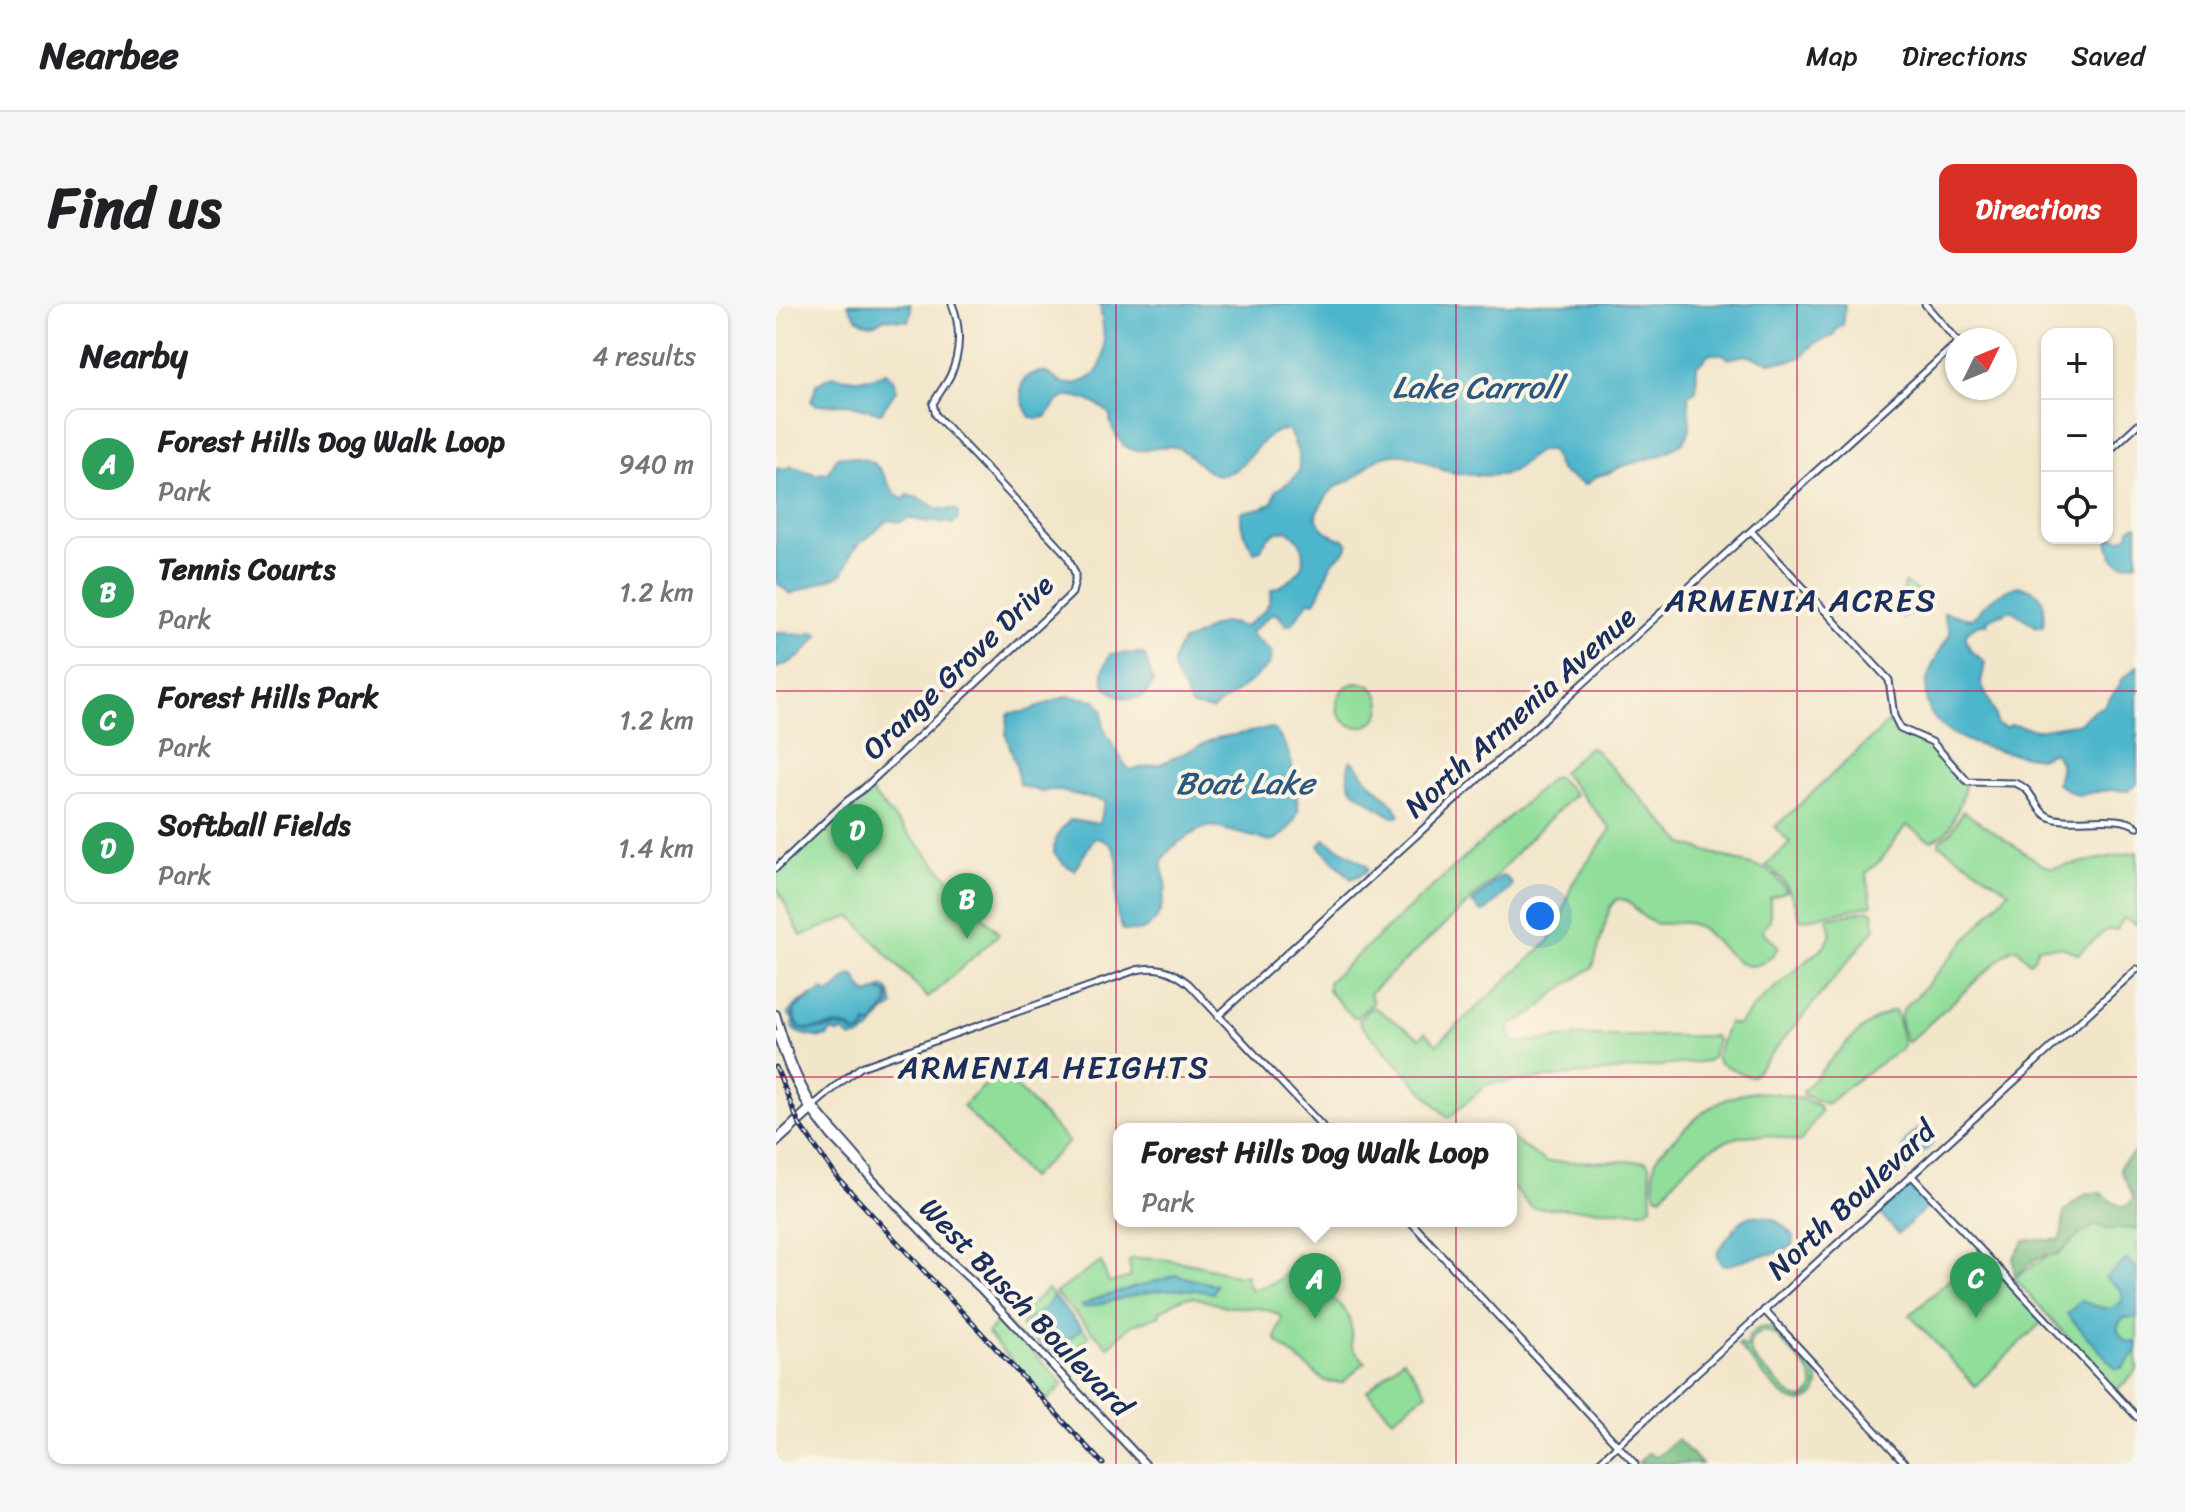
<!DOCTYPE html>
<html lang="en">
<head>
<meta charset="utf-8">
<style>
  :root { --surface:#fff; --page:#f6f6f6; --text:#202124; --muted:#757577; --line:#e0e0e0; --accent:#d93025 }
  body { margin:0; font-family:Sriracha,sans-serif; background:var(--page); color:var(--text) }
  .controls { position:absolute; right:24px; top:24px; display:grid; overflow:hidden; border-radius:16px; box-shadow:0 2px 6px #0004 }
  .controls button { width:72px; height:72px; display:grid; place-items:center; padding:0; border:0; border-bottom:2px solid var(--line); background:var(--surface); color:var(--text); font:40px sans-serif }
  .compass { position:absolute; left:1169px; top:24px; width:72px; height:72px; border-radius:50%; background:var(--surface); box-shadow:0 2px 6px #0004; rotate:47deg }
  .you { position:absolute; left:764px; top:612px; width:28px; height:28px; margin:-20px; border:6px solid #fff; border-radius:50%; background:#1a73e8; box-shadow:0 0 0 12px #1a73e833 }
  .badge { display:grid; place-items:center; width:52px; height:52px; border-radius:50%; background:var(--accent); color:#fff; font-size:26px; font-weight:700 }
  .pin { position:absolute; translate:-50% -66px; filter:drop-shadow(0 2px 4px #0008) }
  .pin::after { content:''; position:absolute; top:42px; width:28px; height:24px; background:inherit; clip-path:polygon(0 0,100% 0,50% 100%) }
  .popup { position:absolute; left:337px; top:819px; width:404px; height:104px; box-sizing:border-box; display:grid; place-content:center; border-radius:16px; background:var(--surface); filter:drop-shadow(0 2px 6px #0005); font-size:26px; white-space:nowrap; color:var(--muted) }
  .popup b { font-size:30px; color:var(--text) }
  .popup::after { content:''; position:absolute; left:50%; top:100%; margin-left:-16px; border:16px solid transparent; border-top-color:var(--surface) }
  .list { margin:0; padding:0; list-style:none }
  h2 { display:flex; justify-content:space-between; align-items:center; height:104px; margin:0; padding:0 32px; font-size:34px }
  h2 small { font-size:26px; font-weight:400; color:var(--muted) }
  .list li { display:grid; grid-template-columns:52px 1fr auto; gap:24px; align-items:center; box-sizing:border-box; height:112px; margin:0 16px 16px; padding:0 16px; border:2px solid var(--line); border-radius:16px }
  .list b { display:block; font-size:30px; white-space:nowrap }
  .list p { margin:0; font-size:26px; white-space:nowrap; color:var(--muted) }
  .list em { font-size:26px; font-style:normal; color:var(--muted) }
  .icon { flex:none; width:44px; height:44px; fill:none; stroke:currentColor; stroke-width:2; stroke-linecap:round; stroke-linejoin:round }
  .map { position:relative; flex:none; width:1361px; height:1160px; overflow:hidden; border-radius:16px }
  header { display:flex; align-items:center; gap:48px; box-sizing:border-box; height:112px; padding:0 40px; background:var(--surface); border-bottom:2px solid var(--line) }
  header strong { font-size:38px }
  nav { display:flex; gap:44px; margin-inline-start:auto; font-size:28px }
  .intro { display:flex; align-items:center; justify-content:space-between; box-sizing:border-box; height:192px; padding:0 48px }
  h1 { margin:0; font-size:56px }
  .button { padding:20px 36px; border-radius:16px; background:var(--accent); color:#fff; font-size:28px; font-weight:700 }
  main { display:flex; gap:48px; padding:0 48px }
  aside { flex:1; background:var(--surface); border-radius:16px; box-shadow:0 2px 6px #0004 }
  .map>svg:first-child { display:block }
  .green { fill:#91de9a; stroke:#56867c; stroke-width:2; fill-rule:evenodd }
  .forest { fill:#74bd82; stroke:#487670; stroke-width:2 }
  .water { fill:#4eb6cc; stroke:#347295; stroke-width:2 }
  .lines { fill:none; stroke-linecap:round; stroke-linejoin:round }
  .secondary-casing { stroke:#3b4a6e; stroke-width:9 }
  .primary-casing { stroke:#3b4a6e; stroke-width:10 }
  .secondary { stroke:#fff; stroke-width:5 }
  .primary { stroke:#fff; stroke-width:6 }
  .rail-casing { stroke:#1b2f5e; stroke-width:5 }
  .rail { stroke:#fcf5e5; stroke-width:2; stroke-dasharray:6; stroke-linecap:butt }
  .grid { fill:none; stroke:#c2185b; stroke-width:2; stroke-opacity:0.55 }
  .labels { text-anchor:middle; stroke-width:8; stroke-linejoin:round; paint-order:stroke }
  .street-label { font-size:30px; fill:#1b2f5e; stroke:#fcf5e5 }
  .water-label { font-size:32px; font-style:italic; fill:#2a587f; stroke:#fcf5e5 }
  .neighbourhood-label { font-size:32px; letter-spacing:2px; fill:#1b2f5e; stroke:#fcf5e5 }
</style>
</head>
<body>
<header>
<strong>Nearbee</strong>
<nav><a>Map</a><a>Directions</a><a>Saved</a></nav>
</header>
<div class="intro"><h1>Find us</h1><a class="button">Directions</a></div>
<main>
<aside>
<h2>Nearby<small>4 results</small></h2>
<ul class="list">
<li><span class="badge" style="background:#2e9e5b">A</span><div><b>Forest Hills Dog Walk Loop</b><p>Park</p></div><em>940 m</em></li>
<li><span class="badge" style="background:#2e9e5b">B</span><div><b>Tennis Courts</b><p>Park</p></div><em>1.2 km</em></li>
<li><span class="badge" style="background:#2e9e5b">C</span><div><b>Forest Hills Park</b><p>Park</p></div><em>1.2 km</em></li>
<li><span class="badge" style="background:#2e9e5b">D</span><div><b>Softball Fields</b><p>Park</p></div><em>1.4 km</em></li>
</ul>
</aside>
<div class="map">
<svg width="1361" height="1160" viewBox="0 0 1361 1160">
  <rect width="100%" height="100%" fill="#fcf5e5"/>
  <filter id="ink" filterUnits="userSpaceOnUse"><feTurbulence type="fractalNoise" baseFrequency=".0125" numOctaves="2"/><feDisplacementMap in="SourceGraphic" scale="16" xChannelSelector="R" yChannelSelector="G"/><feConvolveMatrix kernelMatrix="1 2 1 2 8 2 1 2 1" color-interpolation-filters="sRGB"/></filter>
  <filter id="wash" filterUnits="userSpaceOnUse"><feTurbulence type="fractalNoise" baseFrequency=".006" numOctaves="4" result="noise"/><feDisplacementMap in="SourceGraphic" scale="32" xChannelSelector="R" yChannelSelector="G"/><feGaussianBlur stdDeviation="1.8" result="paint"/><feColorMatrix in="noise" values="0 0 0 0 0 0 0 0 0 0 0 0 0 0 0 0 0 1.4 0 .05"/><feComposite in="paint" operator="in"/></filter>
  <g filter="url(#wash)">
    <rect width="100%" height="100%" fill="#f2e6ca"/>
    <path class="green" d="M1129,279L1147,290C1149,304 1139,310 1127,314C1122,309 1116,310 1112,306L1113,301L1127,286V281Z
      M561 401a22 22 0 1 1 44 0a22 22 0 1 1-44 0Z
      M1113,418H1117L1126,428L1155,441L1183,470L1189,482L1185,498L1174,523L1169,529L1155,537L1130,521L1106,555L1090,569L1096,601L1026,616C1021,611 1021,606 1018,598C1012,583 1005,570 990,562L1014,539L999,523Z
      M813,443L817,444L908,540L991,566L1000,573L1011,587L994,594V615L986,627L1003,643C967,691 948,634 918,621C905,614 889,624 876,618C861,612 858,595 841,595L834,603L817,663L779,689L758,709L739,718L732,724L737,739L807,732H938L941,736L936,753L932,757L711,780L674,813H671L584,720L583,716L593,705L598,703L644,734L649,728L661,740L773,637L782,624L796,580L835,525L786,468Z
      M781,473L799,490L748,540L716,577L594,689L597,699L581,713H577L552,687V678L776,474Z
      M91,484L223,630L152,694L75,612L25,632L0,582V566Z
      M1187,507L1267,561L1276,564L1361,548V621L1348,614L1341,626H1330L1302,650L1286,643H1262L1258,654L1254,658L1241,644L1235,645L1133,738H1130C1123,714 1119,709 1140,693L1233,587L1163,540L1164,536L1175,528Z
      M1092,606L1097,608L1099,625L977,772H972L943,759L940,753L952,718L961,721L988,693L1049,641L1055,630L1051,614Z
      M1115,707H1119L1121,711L1127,740L1125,745L1076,779L1051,800L1027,791V787C1054,758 1078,724 1115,707Z
      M225,766L293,838L254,874L187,802Z
      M977,788C1001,788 1021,792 1042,801L1045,808L1024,838C1012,836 1000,831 987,831C941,829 911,860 885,893L880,891C877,878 875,863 883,850C911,822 935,793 977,788Z
      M735,834L770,858L870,857L874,861L876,902L867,907L756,904L735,882Z
      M1318,921L1361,925V1066L1340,1087L1238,974Z
      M1203,949L1267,1017L1199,1082L1134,1011Z
      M521,950L529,953L522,979L523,981L552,990L568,1005L573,1013L575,1023L576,1043L589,1058L566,1079L549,1077L501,1038L500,1033L506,1013C487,999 466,1006 444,1001C434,999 423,993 413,993C403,993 393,1003 384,1007V1011L354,1022L332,1043L279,989L325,958L333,979L355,973L353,957L355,955C392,952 427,962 463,972L469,970L473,983L476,984L475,986C502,978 509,977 521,950Z
      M271,985L313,1032L299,1045L294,1042L279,1054L244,1012Z
      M226,1014L287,1080L271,1096L211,1029Z
      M993,1023C1004,1028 1038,1062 1041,1073C1044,1081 1040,1091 1033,1095C1027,1099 1021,1099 1015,1096C1000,1089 974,1054 962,1041L964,1039L970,1044C971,1030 979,1023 993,1023ZM988,1027L1000,1031L1034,1068L1038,1081C1027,1111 1007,1084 995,1072C988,1064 976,1056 974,1046C972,1035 979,1030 988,1027Z
      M627,1055L651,1088L617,1115L591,1087Z"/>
    <path class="forest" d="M1361,846V924L1331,925L1320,921L1302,932L1281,951C1262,949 1251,960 1239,974L1237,954L1248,937C1261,933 1272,938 1285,935L1288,909C1299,897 1308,887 1325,889C1335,896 1346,910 1357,896L1356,890L1344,865L1345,861Z
      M901,1135L926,1160L862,1159L872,1149L880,1152L889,1147Z"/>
    <path class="water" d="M72,0H134L135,8L132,17L109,14C92,27 79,16 72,0Z
      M324,0H1069L1067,21L1060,26L1058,32L1039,39L1025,53L1015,57L993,58L969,51L953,55L947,50H932L927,57L921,61L920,87L912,91L914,124L911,133L904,141L885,151L844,163L833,169L821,172L809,181C789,170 782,171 776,147C755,141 748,166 729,170C715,173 680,171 667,166C644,156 630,143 603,154C594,158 587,168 579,173C573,178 562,180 557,185C551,191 544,202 540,210C541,222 556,234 568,235L572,241C568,252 560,252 555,261C549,273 547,286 539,298L533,297L516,320L510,321L503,312L497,309L474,329L496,349L493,361L470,381L436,406L415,402C405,373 385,368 407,337C422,335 432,322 447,319C453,318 461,321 468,323C482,312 496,305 495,286C525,276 542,248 511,226C496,229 490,232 485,246L478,248C469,232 464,226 465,208L486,204L496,199L500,187L516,176L523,167V151L514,129L512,126C486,124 475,160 453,169C430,179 418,147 399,143C378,139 357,158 342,134C337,126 334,121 334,111C326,101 300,88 287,94C279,97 275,107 270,113L260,115L254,113C244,97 237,71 264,68C274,67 278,76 286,79C291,81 300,79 305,78C338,68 327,26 324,0Z
      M110,68L117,75L121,85L105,109L72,100L39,101L35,97L41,80L56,72L80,75L97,74Z
      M70,152C79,154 90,154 97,159C111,168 111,187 128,196L131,191L145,195L162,205H179L182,208V215L177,220L170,218L165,220L161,216L151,218L133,214L124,218L111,216C101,228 91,233 81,242C73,249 72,263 65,271L14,290L3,280H0V164L9,166L15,162L39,170L52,169L61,153Z
      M1361,221V258C1340,264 1335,255 1332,235L1334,232L1345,235L1353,231L1354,224Z
      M1242,282C1270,287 1269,298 1267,323H1261L1235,306L1213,315L1211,320C1203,319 1194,324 1190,330V336L1195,347L1206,355L1209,359L1205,379L1219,410L1220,420L1230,424L1234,421H1239L1260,426L1304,419L1318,406L1327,403L1344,381V377L1361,362V480L1351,487L1334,486L1301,491L1281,480C1284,464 1288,462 1278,448L1263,454L1257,453C1223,448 1154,436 1150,393C1148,370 1163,349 1174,330C1174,321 1166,316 1168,308L1194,315C1202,311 1202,308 1208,302C1215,294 1232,285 1242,282Z
      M0,328C18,328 20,334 38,328L43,331C25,352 25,355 0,364Z
      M364,349L369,352L377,378C374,384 371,390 365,393C352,398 329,390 327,375C325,367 331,357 334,350Z
      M291,392L320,396L327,407C326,431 333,432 343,450C347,457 347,461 355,466L387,459L440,434L496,424C515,441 517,464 520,488C521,494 523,502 522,507C518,520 507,536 493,537L435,522C421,525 387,545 386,560C385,566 389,573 390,579C392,589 389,581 388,591C386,614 373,632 347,626C342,616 339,604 340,594C341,572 350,537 318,534C311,545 306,556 298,566L288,560L278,549C277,536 284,525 294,516L323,519L329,497L279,486H273L266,488L243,481L240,462L230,431L232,411L235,409L249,408Z
      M575,456C583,461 585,469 592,476C602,488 616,495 624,511L622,513L613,511L578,487C571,479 570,465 575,456Z
      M548,535L590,561L592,565L588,569L575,575L543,542Z
      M729,572L736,580L735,584L711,606L706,608L696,599L724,573Z
      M75,671L79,672L86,685L92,690L102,686L112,691L111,700L96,721L90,719L87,727L78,729L76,724C54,716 46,728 24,724L19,714L18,706L47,685L51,689C64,686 65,676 75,671Z
      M109,683L114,688L118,702C117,703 108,709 107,710C96,722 94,733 75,734L67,728L61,729L55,727L51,732L43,734C33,730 25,733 16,724L17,716L12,709L22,699L37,691L17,705V715L23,725C44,730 55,718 75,726L77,730L87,728L91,721L97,722L113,701L114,690L103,685Z
      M1148,824L1156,832L1157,839L1121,875L1103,889H1100V878C1112,867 1120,870 1129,853L1126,844C1131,834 1136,826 1148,824Z
      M1134,882L1152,902L1122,930L1104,909Z
      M975,912C994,910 1005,918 1017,932L1016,942C1004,951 992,949 978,953C967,955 958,962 946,961L941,953C942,943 945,942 951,935C961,923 958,920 975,912Z
      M1351,955L1361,966V1013L1347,1014L1342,1021V1027L1348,1036L1360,1039L1361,1047L1346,1064L1340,1065L1291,1010L1305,997C1321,1002 1337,1012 1347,995L1345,986L1329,974Z
      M400,971L440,981L437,989C394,978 351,993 309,1004L305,1002L319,995Z
      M277,992L306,1024L274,1052L245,1022L272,1001Z"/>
  </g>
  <g filter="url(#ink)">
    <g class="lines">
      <g class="secondary-casing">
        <path id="secondary" d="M1149,0L1181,37
          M1331,149L1361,121
          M975,227L1113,376L1118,412L1124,424L1156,438L1192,478L1239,479C1261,486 1257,511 1280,515C1303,520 1344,509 1361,523
          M0,564L71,497L86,486L290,295L296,289L299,277V269L291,251L160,111L157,100C162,90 169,82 174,72C185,50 185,22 176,0
          M442,712L1181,39
          M0,835L33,804L37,802L65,778L85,763L360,666C381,661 396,666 413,680L549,825
          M0,840L36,807
          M1135,871L1361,1113
          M634,917L859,1160
          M988,1006L1130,1160
          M821,1160L1361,665"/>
      </g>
      <g class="primary-casing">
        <path id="primary" d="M0,710C9,741 20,777 39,804C55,826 76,844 92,867
          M0,729L13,764L31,801L55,832L169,952L204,984L369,1160"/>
      </g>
      <use href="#secondary" class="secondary"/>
      <use href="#primary" class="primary"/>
      <g class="rail-casing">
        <path id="rail" d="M0,763L23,820L61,873L327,1160"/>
      </g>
      <use href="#rail" class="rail"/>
    </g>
  </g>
  <path class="grid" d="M340,0V1160M680,0V1160M1021,0V1160M0,387H1361M0,773H1361"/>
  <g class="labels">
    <g class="street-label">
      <text transform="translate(182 363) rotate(-44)" y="10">Orange Grove Drive</text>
      <text transform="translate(744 408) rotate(-42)" y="10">North Armenia Avenue</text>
      <text transform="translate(1075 896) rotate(-43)" y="10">North Boulevard</text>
      <text transform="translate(250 1003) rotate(46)" y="10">West Busch Boulevard</text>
    </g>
    <g class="water-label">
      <text x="701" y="94">Lake Carroll</text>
      <text x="469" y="490">Boat Lake</text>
    </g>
    <g class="neighbourhood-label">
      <text x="1025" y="307">ARMENIA ACRES</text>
      <text x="278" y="774">ARMENIA HEIGHTS</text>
    </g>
  </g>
</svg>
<div class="controls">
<button>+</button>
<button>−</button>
<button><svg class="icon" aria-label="locate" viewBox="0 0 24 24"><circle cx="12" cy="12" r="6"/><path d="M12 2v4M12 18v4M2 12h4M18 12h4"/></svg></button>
</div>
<svg class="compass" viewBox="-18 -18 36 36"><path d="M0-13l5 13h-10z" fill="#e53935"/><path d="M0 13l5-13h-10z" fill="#757577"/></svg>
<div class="you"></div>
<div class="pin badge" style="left:539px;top:1015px;background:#2e9e5b">A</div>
<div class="popup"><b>Forest Hills Dog Walk Loop</b>Park</div>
<div class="pin badge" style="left:191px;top:635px;background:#2e9e5b">B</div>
<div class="pin badge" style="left:1200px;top:1014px;background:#2e9e5b">C</div>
<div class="pin badge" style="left:81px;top:566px;background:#2e9e5b">D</div>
</div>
</main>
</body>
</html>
